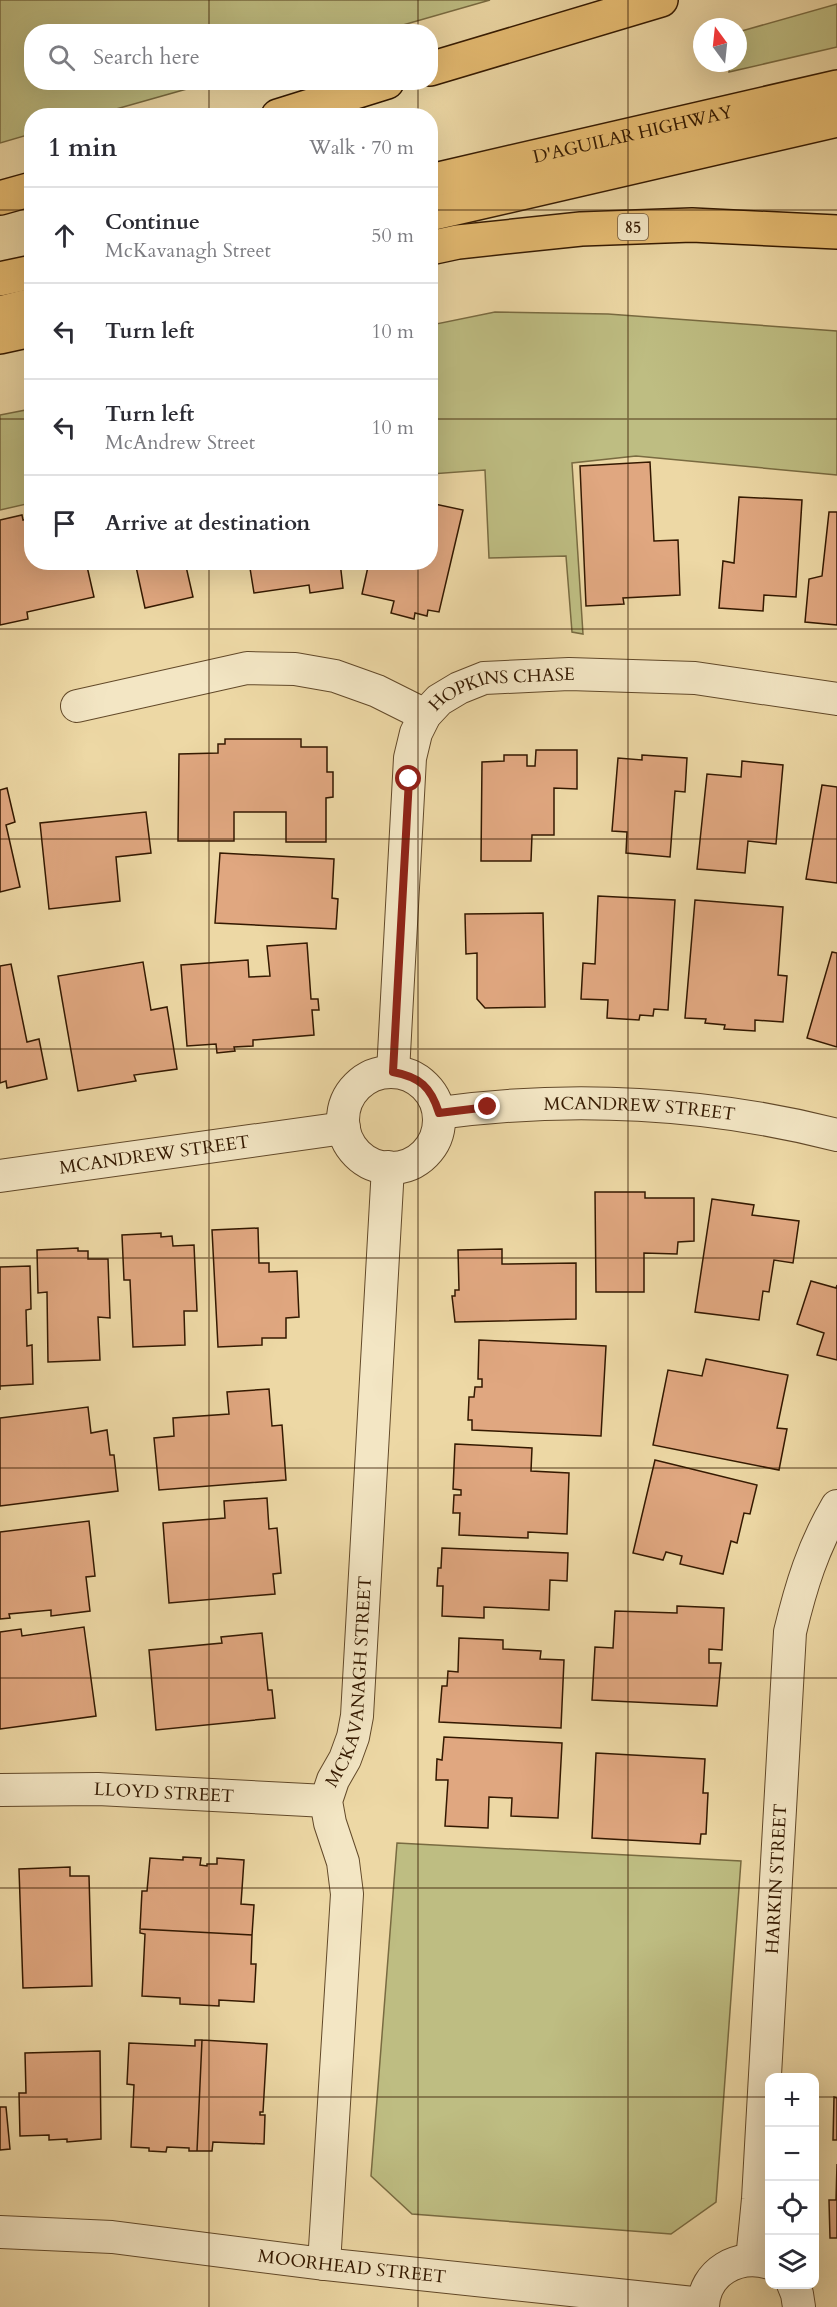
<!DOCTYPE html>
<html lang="en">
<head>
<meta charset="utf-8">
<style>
  :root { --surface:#fff; --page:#f7f7f7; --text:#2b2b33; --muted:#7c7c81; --line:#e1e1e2 }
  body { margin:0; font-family:Cardo,serif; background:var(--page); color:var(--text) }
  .controls { position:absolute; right:18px; bottom:18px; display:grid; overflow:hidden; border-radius:12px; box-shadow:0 6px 24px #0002 }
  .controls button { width:54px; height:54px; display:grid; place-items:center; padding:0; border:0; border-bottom:2px solid var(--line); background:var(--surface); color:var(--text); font:30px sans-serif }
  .compass { position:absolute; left:693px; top:18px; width:54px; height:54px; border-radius:50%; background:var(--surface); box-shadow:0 6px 24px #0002; rotate:345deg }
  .stop { position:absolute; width:18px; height:18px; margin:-14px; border:4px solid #8f2418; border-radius:50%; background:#fff }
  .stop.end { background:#8f2418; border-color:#fff; box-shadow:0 2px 6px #0008 }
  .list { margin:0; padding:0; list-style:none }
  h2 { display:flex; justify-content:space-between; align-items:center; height:78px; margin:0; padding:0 24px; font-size:26px }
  h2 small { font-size:20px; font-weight:400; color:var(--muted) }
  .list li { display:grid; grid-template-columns:39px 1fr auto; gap:18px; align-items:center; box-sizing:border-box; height:96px; padding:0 24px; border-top:2px solid var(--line) }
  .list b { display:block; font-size:22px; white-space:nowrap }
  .list p { margin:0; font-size:20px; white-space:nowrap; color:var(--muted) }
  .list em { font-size:20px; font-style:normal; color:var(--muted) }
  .icon { flex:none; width:33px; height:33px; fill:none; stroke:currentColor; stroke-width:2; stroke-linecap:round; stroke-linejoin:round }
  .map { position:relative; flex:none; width:837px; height:2307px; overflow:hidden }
  .search { position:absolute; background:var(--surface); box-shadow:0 6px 24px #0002; left:24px; top:24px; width:414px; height:66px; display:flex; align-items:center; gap:15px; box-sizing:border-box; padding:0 21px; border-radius:24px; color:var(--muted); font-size:22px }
  .panel { position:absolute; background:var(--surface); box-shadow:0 6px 24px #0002; left:24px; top:108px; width:414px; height:462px; border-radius:24px }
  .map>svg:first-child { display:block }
  .green { fill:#bebd82; stroke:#796b41; stroke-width:1.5 }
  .building { fill:#e0a780; stroke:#341900; stroke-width:1.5 }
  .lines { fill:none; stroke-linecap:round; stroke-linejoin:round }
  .street-casing { stroke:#624929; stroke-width:34 }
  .highway-casing { stroke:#341900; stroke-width:36 }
  .street { stroke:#f3e6c4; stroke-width:32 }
  .highway { stroke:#e6bc72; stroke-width:33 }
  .route { stroke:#8f2418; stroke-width:8 }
  .grid { fill:none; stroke:#341900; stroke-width:1.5; stroke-opacity:0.55 }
  .labels { text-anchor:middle; stroke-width:4.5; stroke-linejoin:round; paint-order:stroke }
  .shield { fill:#f3e6c4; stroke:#6d563b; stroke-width:1.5 }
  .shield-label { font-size:16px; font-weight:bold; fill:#341900 }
  .street-label { font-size:18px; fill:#341900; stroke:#f3e6c4 }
</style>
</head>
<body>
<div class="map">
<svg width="837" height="2307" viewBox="0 0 837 2307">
  <rect width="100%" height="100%" fill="#edd8a5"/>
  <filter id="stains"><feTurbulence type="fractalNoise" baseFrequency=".00333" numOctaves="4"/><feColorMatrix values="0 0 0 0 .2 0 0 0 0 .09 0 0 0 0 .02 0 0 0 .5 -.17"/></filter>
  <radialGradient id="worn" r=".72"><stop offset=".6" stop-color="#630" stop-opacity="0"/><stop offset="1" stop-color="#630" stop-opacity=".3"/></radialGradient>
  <path class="green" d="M0,0H490L382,31L32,32V82L208,83L95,115L32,116L31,134L0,143Z
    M837,4V47L729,72V63H738V32Z
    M495,312L608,314L837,331V475L636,456L572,463L583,634L572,632L566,556L489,558L485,470L431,474V325Z
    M31,409V503L0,510V415Z
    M397,1843L741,1861L716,2202L671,2234L412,2214L371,2176Z"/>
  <path class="building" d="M650,462L654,541L678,540L680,595L623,598L624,604L586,606L580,466Z
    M739,497L802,500L796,597L764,595L763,611L719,608L723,561L734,563Z
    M430,503L463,510L439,612L428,610L427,616L415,613L414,619L391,613L394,601L362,594L369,562H430Z
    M829,512H837V625L805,622L809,579L822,576Z
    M22,515L23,520L32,518V562H86L94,597L27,612L28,619L0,625V520Z
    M135,562H185L193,597L145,608Z
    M249,562H340L343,588L310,593L309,585L254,593Z
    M225,739H301V747H327V772H333V797L326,798V842H286V812H234V841H178L179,754L218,753V744H225Z
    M536,750H577V789L554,788V835H532L531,861H481L482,762L504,761V755H527V766H535Z
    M642,755L687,758L685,792L675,791L670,857L626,853L627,832L612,831L618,758L642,760Z
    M742,761L783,765L776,844L748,841L745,873L697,869L707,774L741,777Z
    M822,785L837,787V883L806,879Z
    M7,788L15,822L6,825L20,887L0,892V790Z
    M146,812L151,853L116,857L120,901L49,909L40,823Z
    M220,853L334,859L332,898L338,899L336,929L215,923Z
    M598,896L675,900L668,1010L654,1009L653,1016L640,1015L639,1020L607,1018L608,1000L581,999L583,963L595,964Z
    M695,900L783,907L778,975L787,976L783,1022L755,1020V1031L724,1029L725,1025L705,1023L706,1019L685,1018Z
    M543,913L545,1007L485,1008L477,999V953L466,954L465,914Z
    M307,943L311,999H318L319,1010H312L314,1035L253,1040V1046L234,1047L235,1051L217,1053L216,1044L187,1046L181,965L248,960L249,977L270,976L267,946Z
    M832,952L837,953V1047L807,1038Z
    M143,962L151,1010L167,1007L177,1069L134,1075L136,1081L78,1091L58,976Z
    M11,964L27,1042L39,1039L47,1079L7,1088L6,1081L0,1083V966Z
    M595,1192H645V1198H694V1241L678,1242L677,1254L644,1253V1292H596Z
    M712,1199L754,1205L752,1215L799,1221L793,1263L774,1260L769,1292L763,1291L759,1320L695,1312Z
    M258,1228L259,1263H269V1272L297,1271L299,1317L286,1318V1338H262V1345L218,1347L212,1230Z
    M161,1233V1237L172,1236L173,1246L194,1245L197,1311H184L185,1345L133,1347L130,1280H124L122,1235Z
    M78,1248V1251H88V1259H108L110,1318L98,1317L100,1360L48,1362L47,1292L38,1293L37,1250Z
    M502,1249V1264L576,1263V1319L455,1322L452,1296H455V1290H459L458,1250Z
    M30,1266L31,1309L26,1310L27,1346L32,1345L33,1384L0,1386V1390V1267Z
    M811,1281L836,1288L837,1285V1360L817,1355L824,1333L797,1324Z
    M479,1340L606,1346L601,1436L472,1430V1420H468L469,1397H474L475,1387H482V1379H478Z
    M706,1359L788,1375L777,1428L787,1429L779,1470L653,1445L668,1370L702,1376Z
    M269,1389L272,1426L282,1425L286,1480L159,1490L154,1438L174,1436L173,1418L229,1414L227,1392Z
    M88,1407L91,1433L107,1430L110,1455H114L118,1491L0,1506V1418Z
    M455,1444L532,1448L531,1471L569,1473L567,1534L528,1532V1538L459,1535L460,1513H453L454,1495H461V1490L453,1489Z
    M655,1460L757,1485L750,1514L744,1513L737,1543L731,1541L723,1574L680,1564L682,1556L666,1552L663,1560L633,1553Z
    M267,1498L269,1529L277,1528L281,1573L273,1574L275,1594L169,1603L163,1523L225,1518L224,1501Z
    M89,1521L95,1576L86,1577L90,1611L51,1616V1610L9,1614L10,1618L0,1619V1532Z
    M442,1548L568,1553L567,1581L550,1580L549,1610L484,1607V1618L442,1616L443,1586H437L438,1568H441Z
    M677,1606L724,1608L722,1650L709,1649V1663H721L717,1706L592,1700L595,1647L613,1648L615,1611L677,1613Z
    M84,1627L96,1716L0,1729V1632L21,1629L22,1636Z
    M262,1633L268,1690H272L275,1718L156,1730L149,1650L222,1643L221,1637Z
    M459,1638L503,1640V1649L541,1651L540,1659L564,1660L561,1728L439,1722L442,1686H447L448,1671L458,1672Z
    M444,1737L562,1743L558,1818L511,1816L512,1798L489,1797L488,1828L445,1826L448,1780H436L437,1759L442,1760Z
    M596,1753L705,1759L703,1793H708L706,1834H701L700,1844L592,1838Z
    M183,1857L201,1858L200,1865L207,1866V1864H217V1858L244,1860L241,1904L254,1905L252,1935L140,1929L142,1891H147L150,1858L183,1860Z
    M70,1867V1876H89L92,1986L23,1988L19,1869Z
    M140,1929L252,1935L251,1964H256L254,2002L219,2000V2006L180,2004V1998L142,1996L145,1934L140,1933Z
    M195,2040H202L197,2151H189V2148L167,2147L166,2152L149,2151V2148L131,2147L134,2085L127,2084L129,2043L195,2046Z
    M202,2040L267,2044L263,2112H260V2115H265L264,2144L213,2142L212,2151H197Z
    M100,2051L101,2139L67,2142V2139L49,2140V2135L20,2136L19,2093H26L25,2053Z
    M834,2097L837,2098V2140H833Z
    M0,2107H6L10,2149L0,2150Z
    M837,2164V2238H830L829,2200H836Z"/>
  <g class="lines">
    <g class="street-casing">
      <g id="street">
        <path d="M77,706L247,668L295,669L335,676L377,691L425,715"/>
        <path id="s1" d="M393,1072L410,758L416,733L425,715L439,700L459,688L484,678L569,674L695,678L837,699"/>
        <circle cx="391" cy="1120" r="48"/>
        <path id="s2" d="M439,1113C570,1095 708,1102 837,1135"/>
        <path id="s3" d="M0,1176L344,1128"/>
        <path id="s4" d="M0,1790L98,1789L326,1801"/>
        <path id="s5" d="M0,2232L112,2237L324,2264L703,2304"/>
        <path id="s6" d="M752,2260L758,2199L790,1632C801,1586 813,1547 837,1506"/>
        <path id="s7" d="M324,2264L347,1894L343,1862L330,1823L326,1801L333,1780L345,1759L353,1737L357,1716L388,1167"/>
        <path d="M793,2284L797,2294L799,2307"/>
        <path d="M703,2307C704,2272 738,2253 770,2263"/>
      </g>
    </g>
    <g class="highway-casing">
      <g id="highway">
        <path d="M430,69L661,0"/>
        <path d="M278,116L387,82"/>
        <path id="s8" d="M430,181L837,87"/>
        <path d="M0,198L32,189"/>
        <path d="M430,214L837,120"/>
        <path d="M430,248L458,242L581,229L692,225L837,232"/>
        <path d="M0,279L32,272"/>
        <path d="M0,313L32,305"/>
        <path d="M0,337L32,330"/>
      </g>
    </g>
    <use href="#street" class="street"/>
    <use href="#highway" class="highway"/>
  </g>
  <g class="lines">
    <path class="route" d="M409,779L393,1072C420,1077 431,1087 439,1113L488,1107"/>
  </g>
  <path class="grid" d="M209,0V32M418,0V32M628,0V2307M209,82V116M418,82V116M0,210H32M430,210H837M0,419H32M430,419H837M209,562V2307M418,562V2307M0,629H837M0,839H837M0,1049H837M0,1258H837M0,1468H837M0,1678H837M0,1888H837M0,2097H770M814,2097H837"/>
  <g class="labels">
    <rect class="shield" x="618" y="214" width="30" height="26" rx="4.5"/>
    <g class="shield-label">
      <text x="633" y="233">85</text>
    </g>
    <g class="street-label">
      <text dy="6" stroke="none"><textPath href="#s8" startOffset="208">D'AGUILAR HIGHWAY</textPath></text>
      <text dy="6" stroke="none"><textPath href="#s1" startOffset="446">HOPKINS CHASE</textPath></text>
      <text dy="6" stroke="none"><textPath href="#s2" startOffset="201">MCANDREW STREET</textPath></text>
      <text dy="6" stroke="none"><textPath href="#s3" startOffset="156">MCANDREW STREET</textPath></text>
      <text dy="6" stroke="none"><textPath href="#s7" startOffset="590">MCKAVANAGH STREET</textPath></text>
      <text dy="6" stroke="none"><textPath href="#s4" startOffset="164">LLOYD STREET</textPath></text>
      <text dy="6" stroke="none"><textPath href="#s6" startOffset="382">HARKIN STREET</textPath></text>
      <text dy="6" stroke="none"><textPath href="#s5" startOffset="354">MOORHEAD STREET</textPath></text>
    </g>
  </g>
  <rect width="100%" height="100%" filter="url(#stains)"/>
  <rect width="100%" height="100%" fill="url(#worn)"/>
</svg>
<div class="controls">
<button>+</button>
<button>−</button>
<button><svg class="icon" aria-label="locate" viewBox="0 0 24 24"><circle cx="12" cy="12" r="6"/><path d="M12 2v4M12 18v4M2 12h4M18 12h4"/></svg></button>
<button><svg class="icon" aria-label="layers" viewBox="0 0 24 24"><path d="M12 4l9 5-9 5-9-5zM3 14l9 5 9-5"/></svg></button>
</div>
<svg class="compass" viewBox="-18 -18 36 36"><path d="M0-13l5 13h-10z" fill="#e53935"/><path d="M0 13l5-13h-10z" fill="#7c7c81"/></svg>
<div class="stop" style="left:409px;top:779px"></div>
<div class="stop end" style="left:488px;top:1107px"></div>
<div class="search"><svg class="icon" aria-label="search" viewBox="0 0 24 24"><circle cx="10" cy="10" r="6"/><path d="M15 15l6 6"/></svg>Search here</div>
<section class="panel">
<h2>1 min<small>Walk · 70 m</small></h2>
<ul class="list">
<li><svg class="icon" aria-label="ahead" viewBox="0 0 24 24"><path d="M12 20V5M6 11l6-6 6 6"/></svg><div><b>Continue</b><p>McKavanagh Street</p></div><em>50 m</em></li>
<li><svg class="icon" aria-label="left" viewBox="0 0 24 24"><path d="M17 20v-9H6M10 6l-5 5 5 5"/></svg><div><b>Turn left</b></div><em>10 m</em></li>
<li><svg class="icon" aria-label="left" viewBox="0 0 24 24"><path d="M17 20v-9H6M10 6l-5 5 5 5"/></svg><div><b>Turn left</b><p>McAndrew Street</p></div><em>10 m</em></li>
<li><svg class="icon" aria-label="arrive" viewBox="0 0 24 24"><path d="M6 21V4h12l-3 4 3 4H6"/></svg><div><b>Arrive at destination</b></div></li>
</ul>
</section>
</div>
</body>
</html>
